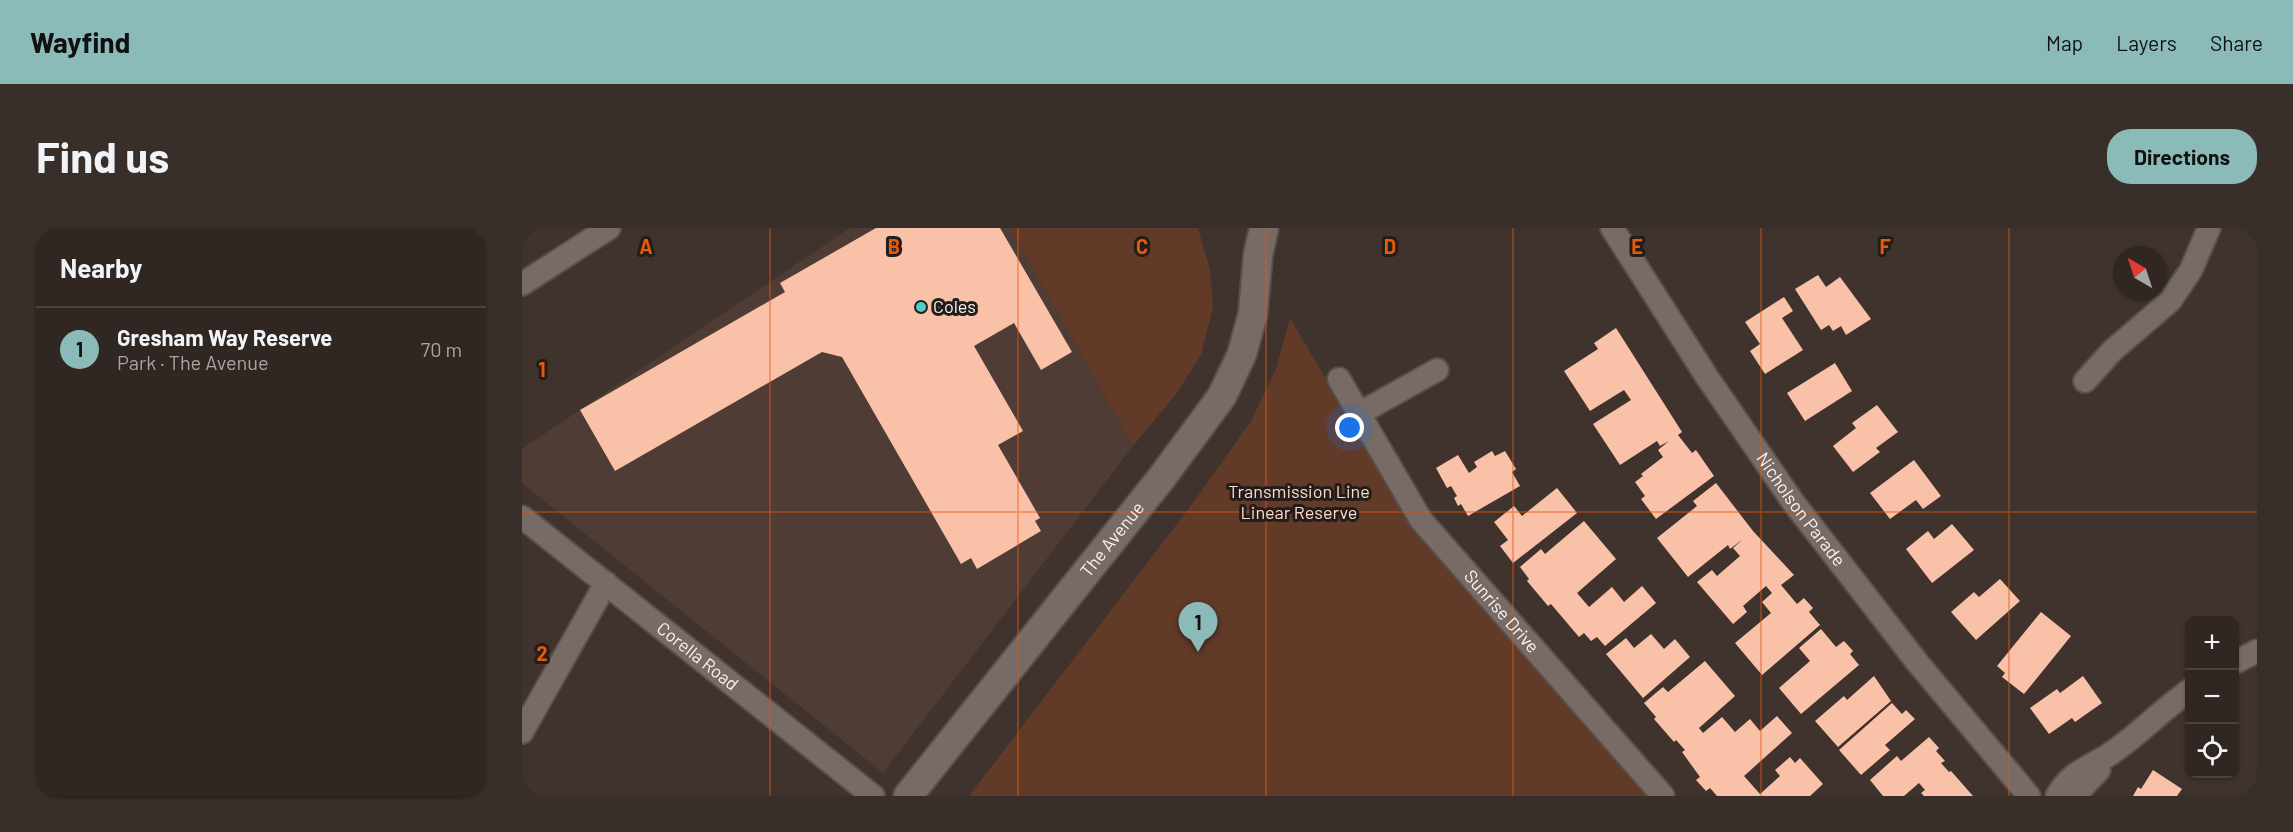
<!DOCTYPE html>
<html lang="en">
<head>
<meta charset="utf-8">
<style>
  :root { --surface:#302622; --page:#382e2a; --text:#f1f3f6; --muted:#a8a5a5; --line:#4b4340; --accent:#8bbbb9 }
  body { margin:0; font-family:Barlow,sans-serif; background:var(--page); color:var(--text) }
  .controls { position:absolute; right:18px; bottom:18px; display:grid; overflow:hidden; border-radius:12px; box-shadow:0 2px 4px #0004 }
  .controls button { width:54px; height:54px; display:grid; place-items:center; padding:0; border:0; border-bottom:2px solid var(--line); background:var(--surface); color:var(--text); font:30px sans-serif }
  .compass { position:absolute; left:1591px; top:18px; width:54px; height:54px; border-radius:50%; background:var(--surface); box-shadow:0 2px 4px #0004; rotate:321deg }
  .you { position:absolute; left:828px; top:200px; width:21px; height:21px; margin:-15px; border:4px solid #fff; border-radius:50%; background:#1a73e8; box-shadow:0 0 0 9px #1a73e833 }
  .badge { display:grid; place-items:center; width:39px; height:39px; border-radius:50%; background:var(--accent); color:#111; font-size:20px; font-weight:700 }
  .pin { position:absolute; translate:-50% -50px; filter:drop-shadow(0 2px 3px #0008) }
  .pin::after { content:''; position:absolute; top:32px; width:21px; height:18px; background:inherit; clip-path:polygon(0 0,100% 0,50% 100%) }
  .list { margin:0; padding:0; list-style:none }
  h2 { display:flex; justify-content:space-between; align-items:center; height:78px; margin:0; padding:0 24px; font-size:26px }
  h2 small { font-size:20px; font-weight:400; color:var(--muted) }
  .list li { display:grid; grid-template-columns:39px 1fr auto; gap:18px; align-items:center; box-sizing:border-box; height:84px; padding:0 24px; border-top:2px solid var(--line) }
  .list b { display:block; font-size:22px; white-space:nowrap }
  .list p { margin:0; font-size:20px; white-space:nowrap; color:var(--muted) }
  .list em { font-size:20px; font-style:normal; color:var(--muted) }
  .icon { flex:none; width:33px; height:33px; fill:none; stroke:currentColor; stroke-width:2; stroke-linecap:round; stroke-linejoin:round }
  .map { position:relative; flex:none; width:1735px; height:568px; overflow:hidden; border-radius:24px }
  header { display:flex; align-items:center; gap:36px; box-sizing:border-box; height:84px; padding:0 30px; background:var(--accent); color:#111 }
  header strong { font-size:28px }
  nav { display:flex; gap:33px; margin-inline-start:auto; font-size:21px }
  .intro { display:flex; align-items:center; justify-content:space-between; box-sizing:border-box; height:144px; padding:0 36px }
  h1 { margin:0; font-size:42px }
  .button { padding:15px 27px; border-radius:24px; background:var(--accent); color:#111; font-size:21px; font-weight:700 }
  main { display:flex; gap:36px; padding:0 36px }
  aside { flex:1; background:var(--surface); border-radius:24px; box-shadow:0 2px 4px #0004 }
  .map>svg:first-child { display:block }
  .built { fill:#4f3c34 }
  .green { fill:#623b28 }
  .building { fill:#f9c1a8 }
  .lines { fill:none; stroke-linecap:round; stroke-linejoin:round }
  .minor-casing { stroke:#594f4a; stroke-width:26 }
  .tertiary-casing { stroke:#594f4a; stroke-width:32 }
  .minor { stroke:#786a64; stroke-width:22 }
  .tertiary { stroke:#786a64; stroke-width:28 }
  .grid { fill:none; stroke:#e8590c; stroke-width:1.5; stroke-opacity:0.55 }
  .poi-dot { fill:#52cdcd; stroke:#221c1a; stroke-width:2 }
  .labels { text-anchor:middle; stroke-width:6; stroke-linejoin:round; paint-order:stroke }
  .poi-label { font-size:18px; fill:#fbf3ef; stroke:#221c1a; text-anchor:start }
  .park-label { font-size:18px; fill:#ffd9c8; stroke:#221c1a }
  .street-label { font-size:18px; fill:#fbf3ef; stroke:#221c1a }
  .grid-label { font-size:20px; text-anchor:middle; font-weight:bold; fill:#e8590c; stroke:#221c1a; stroke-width:6; stroke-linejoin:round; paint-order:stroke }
</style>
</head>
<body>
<header>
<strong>Wayfind</strong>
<nav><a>Map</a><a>Layers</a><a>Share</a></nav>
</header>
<div class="intro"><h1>Find us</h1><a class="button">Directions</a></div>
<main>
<aside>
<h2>Nearby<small></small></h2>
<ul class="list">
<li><span class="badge">1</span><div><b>Gresham Way Reserve</b><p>Park · The Avenue</p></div><em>70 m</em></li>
</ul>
</aside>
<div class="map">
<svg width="1735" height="568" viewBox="0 0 1735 568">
  <rect width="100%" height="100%" fill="#40332d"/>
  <path class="built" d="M328,0H488L611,218L361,545L0,255V221Z"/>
  <path class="green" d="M488,0H676L688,42L691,79L679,127L654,166L611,218Z
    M768,90L890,298L1127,568H447L668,279L729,193L754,141Z"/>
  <path class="building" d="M354,0H478L550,124L519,142L492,95L452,118L501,203L476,217L518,290L513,293L519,303L455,341L449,330L439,336L320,129L300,124L93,243L58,182L263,64L258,55Z
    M1296,47L1304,59L1318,49L1349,91L1324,107L1319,98L1311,103L1307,97L1299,102L1273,61Z
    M1262,69L1271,83L1260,90L1281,122L1243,146L1228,123L1238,116L1223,94Z
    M1094,100L1160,204L1156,207L1170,225L1174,222L1192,248L1134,291L1119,271L1123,268L1113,254L1121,248L1119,246L1141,229L1136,222L1147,213L1138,218L1135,213L1098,237L1071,196L1109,172L1102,162L1068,183L1042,143L1076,121L1072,115Z
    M1313,135L1330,163L1283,193L1265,165Z
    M1355,177L1376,204L1354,220L1358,224L1331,244L1311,218L1334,200L1330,195Z
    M970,223L973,228L983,223L994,241L990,244L998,258L946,288L939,276L936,278L932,270L935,268L929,258L925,260L914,240L936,227L947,245L955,239L952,234Z
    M1392,232L1419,268L1401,281L1394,272L1368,291L1348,265Z
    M1194,255L1231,303L1272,347L1259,357L1275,376L1282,370L1291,380L1287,384L1298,397L1240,447L1213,415L1249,385L1240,374L1250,365L1244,358L1221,378L1225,384L1211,396L1175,354L1190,342L1195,348L1218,328L1211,320L1221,311L1208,321L1206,317L1166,349L1135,310L1175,278L1171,273Z
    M1035,260L1055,285L991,335L978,318L986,312L972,294L992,278L1000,288Z
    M1062,293L1094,331L1055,365L1067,379L1090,359L1102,374L1120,358L1134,375L1083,418L1075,409L1069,413L1062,405L1057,409L1029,376L1026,378L1005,353L1007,351L998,339L1019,321L1023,326Z
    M1430,296L1452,322L1410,355L1384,321L1406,303L1412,311Z
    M1478,351L1498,373L1454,412L1429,384L1452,364L1457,369Z
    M1519,384L1549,408L1502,466L1480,449L1483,445L1475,438Z
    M1299,401L1314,419L1322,413L1331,423L1328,426L1337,437L1279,486L1257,460L1288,433L1277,420Z
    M1129,406L1142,421L1153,411L1168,429L1121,470L1084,426L1104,410L1112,420Z
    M1183,433L1213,468L1177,500L1181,505L1200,489L1213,504L1228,491L1238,503L1255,488L1270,505L1222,548L1238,566L1258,548L1253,542L1268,529L1273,535L1278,530L1301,556L1288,568H1195L1188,560L1184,563L1174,552L1178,549L1160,524L1163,522L1154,512L1152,514L1132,491L1134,489L1122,475L1141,459L1146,464Z
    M1352,448L1369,473L1316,519L1293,493L1322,468L1325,472Z
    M1561,448L1580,475L1553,494L1550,490L1527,506L1508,480L1535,461L1538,465Z
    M1370,475L1380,486L1384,482L1393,491L1363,517L1368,522L1339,547L1317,522Z
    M1407,509L1417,520L1414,523L1423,533L1419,535L1427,544L1429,543L1451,568H1402L1399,565L1403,562L1397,555L1382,568H1361L1348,552L1375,528L1379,533Z
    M1631,542L1660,561L1655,568H1611L1616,559L1619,561Z"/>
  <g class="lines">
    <g class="minor-casing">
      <g id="minor">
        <path id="s1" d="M1090,0L1185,149L1271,274L1395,434L1507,568"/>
        <path d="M0,56L87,0"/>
        <path id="s2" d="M817,151L899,292L1141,568"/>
        <path d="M1563,153L1590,123L1648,73L1669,42L1687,0"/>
        <path d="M838,185L915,142"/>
        <path id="s3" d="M0,289L351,568"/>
        <path d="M1712,435L1735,423"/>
        <path d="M0,504L84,355"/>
        <path d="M1535,568C1549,543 1567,540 1588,526C1615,508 1641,481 1668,462"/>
        <path d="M1555,568L1558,562L1577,542"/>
      </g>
    </g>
    <g class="tertiary-casing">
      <g id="tertiary">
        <path id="s4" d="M386,568L641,248L700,168L720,126L731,85L736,27L742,0"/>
      </g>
    </g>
    <use href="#minor" class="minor"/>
    <use href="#tertiary" class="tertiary"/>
  </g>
  <path class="grid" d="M248,0V568M496,0V568M744,0V568M991,0V568M1239,0V568M1487,0V568M0,284H1735"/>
  <circle class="poi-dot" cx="399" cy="79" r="6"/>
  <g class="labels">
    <g class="poi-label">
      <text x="411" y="85">Coles</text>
    </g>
    <g class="park-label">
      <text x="777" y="270">Transmission Line<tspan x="777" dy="21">Linear Reserve</tspan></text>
    </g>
    <g class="street-label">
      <text dy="6" stroke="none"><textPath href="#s1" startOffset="339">Nicholson Parade</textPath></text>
      <text dy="6" stroke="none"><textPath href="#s4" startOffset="328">The Avenue</textPath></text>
      <text dy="6" stroke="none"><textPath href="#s2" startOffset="285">Sunrise Drive</textPath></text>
      <text dy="6" stroke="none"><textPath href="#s3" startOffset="224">Corella Road</textPath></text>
    </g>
  </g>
  <g class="grid-label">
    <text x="124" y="26">A</text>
    <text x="372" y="26">B</text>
    <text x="620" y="26">C</text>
    <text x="868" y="26">D</text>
    <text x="1115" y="26">E</text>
    <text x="1363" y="26">F</text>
    <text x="20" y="149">1</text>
    <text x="20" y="433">2</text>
  </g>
</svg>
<div class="controls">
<button>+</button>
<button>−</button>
<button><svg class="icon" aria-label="locate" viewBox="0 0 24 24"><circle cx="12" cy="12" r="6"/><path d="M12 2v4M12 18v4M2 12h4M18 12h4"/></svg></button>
</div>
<svg class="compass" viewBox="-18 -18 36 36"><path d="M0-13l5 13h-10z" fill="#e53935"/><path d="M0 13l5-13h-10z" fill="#a8a5a5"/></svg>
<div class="you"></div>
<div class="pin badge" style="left:676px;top:424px">1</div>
</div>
</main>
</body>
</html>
